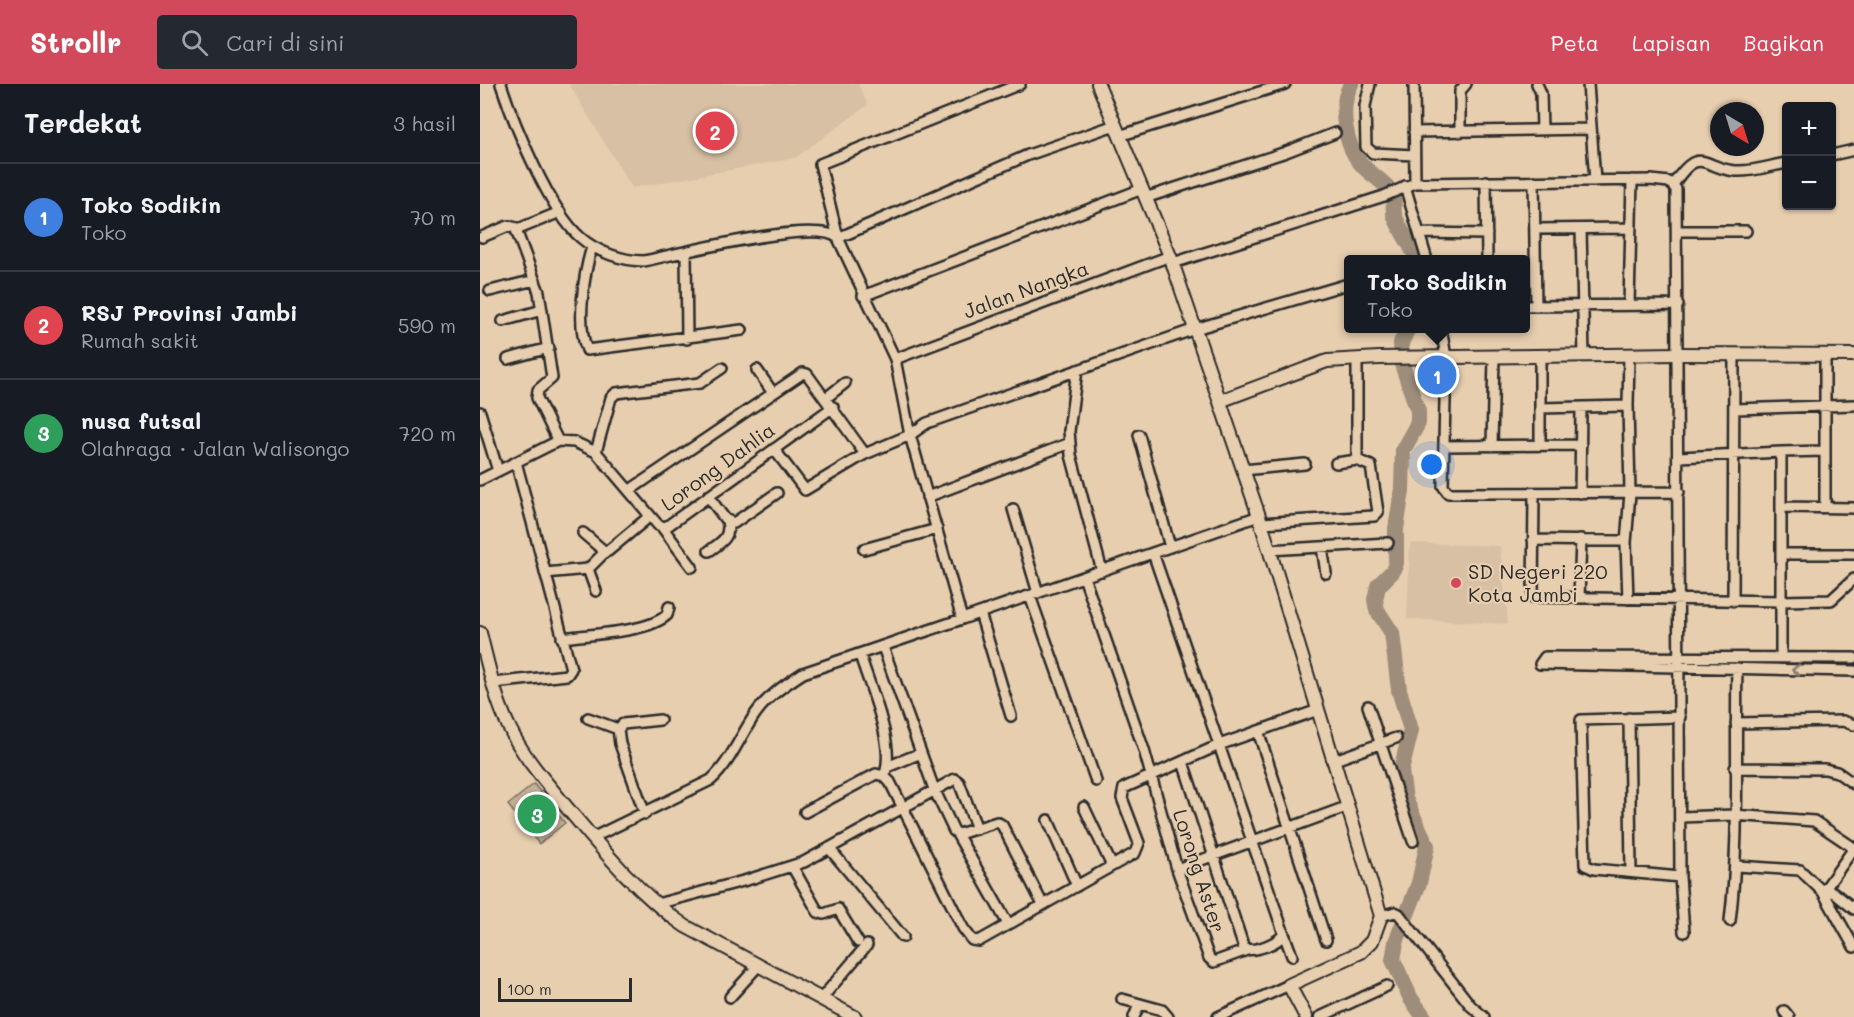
<!DOCTYPE html>
<html lang="id">
<head>
<meta charset="utf-8">
<style>
  :root { --surface:#171b24; --page:#242831; --text:#f1f3f6; --muted:#9ea1a6; --line:#363941; --accent:#d1495b }
  body { margin:0; font-family:Mali,sans-serif; background:var(--page); color:var(--text) }
  .controls { position:absolute; right:18px; top:18px; display:grid; overflow:hidden; border-radius:6px; box-shadow:0 2px 4px #0004 }
  .controls button { width:54px; height:54px; display:grid; place-items:center; padding:0; border:0; border-bottom:2px solid var(--line); background:var(--surface); color:var(--text); font:30px sans-serif }
  .compass { position:absolute; left:1230px; top:18px; width:54px; height:54px; border-radius:50%; background:var(--surface); box-shadow:0 2px 4px #0004; rotate:142deg }
  .scale { position:absolute; left:18px; bottom:15px; width:134px; box-sizing:border-box; padding-left:6px; border:3px solid #2b2b2b; border-top:0; font-size:16px; line-height:21px; white-space:nowrap; color:#2b2b2b; -webkit-text-stroke:4px #e7ceaf; paint-order:stroke }
  .you { position:absolute; left:952px; top:381px; width:21px; height:21px; margin:-15px; border:4px solid #fff; border-radius:50%; background:#1a73e8; box-shadow:0 0 0 9px #1a73e833 }
  .badge { display:grid; place-items:center; width:39px; height:39px; border-radius:50%; background:var(--accent); color:#fff; font-size:20px; font-weight:700 }
  .pin { position:absolute; translate:-50% -50%; border:3px solid #fff; box-shadow:0 2px 6px #0006 }
  .popup { position:absolute; left:864px; top:171px; width:186px; height:78px; box-sizing:border-box; display:grid; place-content:center; border-radius:6px; background:var(--surface); filter:drop-shadow(0 2px 4px #0005); font-size:20px; white-space:nowrap; color:var(--muted) }
  .popup b { font-size:22px; color:var(--text) }
  .popup::after { content:''; position:absolute; left:50%; top:100%; margin-left:-12px; border:12px solid transparent; border-top-color:var(--surface) }
  .list { margin:0; padding:0; list-style:none }
  h2 { display:flex; justify-content:space-between; align-items:center; height:78px; margin:0; padding:0 24px; font-size:26px }
  h2 small { font-size:20px; font-weight:400; color:var(--muted) }
  .list li { display:grid; grid-template-columns:39px 1fr auto; gap:18px; align-items:center; box-sizing:border-box; height:108px; padding:0 24px; border-top:2px solid var(--line) }
  .list b { display:block; font-size:22px; white-space:nowrap }
  .list p { margin:0; font-size:20px; white-space:nowrap; color:var(--muted) }
  .list em { font-size:20px; font-style:normal; color:var(--muted) }
  .icon { flex:none; width:33px; height:33px; fill:none; stroke:currentColor; stroke-width:2; stroke-linecap:round; stroke-linejoin:round }
  .map { position:relative; flex:none; width:1374px; height:933px; overflow:hidden }
  header { display:flex; align-items:center; gap:36px; box-sizing:border-box; height:84px; padding:0 30px; background:var(--accent); color:#fff }
  header strong { font-size:28px }
  nav { display:flex; gap:33px; margin-inline-start:auto; font-size:21px }
  .search { width:420px; height:54px; background:var(--page); display:flex; align-items:center; gap:15px; box-sizing:border-box; padding:0 21px; border-radius:6px; color:var(--muted); font-size:22px }
  main { display:flex }
  aside { flex:1; background:var(--surface) }
  .map>svg:first-child { display:block }
  .built { fill:#d7c0a4 }
  .garden { fill:#c8b399; stroke:#7a6f62; stroke-width:1.5 }
  .lines { fill:none; stroke-linecap:round; stroke-linejoin:round }
  .river { stroke:#9d8d7a; stroke-width:16 }
  .minor-casing { stroke:#2b2b2b; stroke-width:14 }
  .tertiary-casing { stroke:#2b2b2b; stroke-width:16 }
  .minor { stroke:#e7ceaf; stroke-width:9 }
  .tertiary { stroke:#e7ceaf; stroke-width:12 }
  .oneway { stroke:#897c6d }
  .poi-dot { fill:#d1495b; stroke:#e7ceaf; stroke-width:2 }
  .labels { text-anchor:middle; stroke-width:4.5; stroke-linejoin:round; paint-order:stroke }
  .street-label { font-size:20px; fill:#2b2b2b; stroke:#e7ceaf }
  .poi-label { font-size:20px; fill:#2b2b2b; stroke:#e7ceaf; text-anchor:start }
</style>
</head>
<body>
<header>
<strong>Strollr</strong>
<div class="search"><svg class="icon" aria-label="search" viewBox="0 0 24 24"><circle cx="10" cy="10" r="6"/><path d="M15 15l6 6"/></svg>Cari di sini</div>
<nav><a>Peta</a><a>Lapisan</a><a>Bagikan</a></nav>
</header>
<main>
<aside>
<h2>Terdekat<small>3 hasil</small></h2>
<ul class="list">
<li><span class="badge" style="background:#3f7fe0">1</span><div><b>Toko Sodikin</b><p>Toko</p></div><em>70 m</em></li>
<li><span class="badge" style="background:#e0444e">2</span><div><b>RSJ Provinsi Jambi</b><p>Rumah sakit</p></div><em>590 m</em></li>
<li><span class="badge" style="background:#2e9e5b">3</span><div><b>nusa futsal</b><p>Olahraga · Jalan Walisongo</p></div><em>720 m</em></li>
</ul>
</aside>
<div class="map">
<svg width="1374" height="933" viewBox="0 0 1374 933">
  <rect width="100%" height="100%" fill="#e7ceaf"/>
  <filter id="ink" filterUnits="userSpaceOnUse"><feTurbulence type="fractalNoise" baseFrequency=".0167" numOctaves="2"/><feDisplacementMap in="SourceGraphic" scale="12" xChannelSelector="R" yChannelSelector="G"/><feConvolveMatrix kernelMatrix="1 2 1 2 8 2 1 2 1" color-interpolation-filters="sRGB"/></filter>
  <g filter="url(#ink)">
    <path class="built" d="M89,0H378L388,21L315,74L152,104Z
      M930,459L1020,462L1028,540L927,535Z"/>
    <path class="garden" d="M54,700L85,739L59,760L28,721Z"/>
    <g class="lines">
      <path class="river" d="M871,0C858,24 865,63 883,82C893,93 907,98 912,112C915,117 913,124 914,130C919,145 931,161 938,176
        M928,244L921,259L922,280L938,327V339L923,366L922,407L916,445V479L913,487L898,502L895,516L897,526L912,549L919,606L931,646L921,687L925,715L947,762L939,799L916,858L913,876L931,915L944,933"/>
      <g class="minor-casing">
        <path id="minor" d="M21,0C34,40 70,128 101,154C117,168 143,177 164,177C197,170 336,134 358,154
          M890,0L885,22L886,63L893,69L934,71
          M934,0L935,99
          M1057,0L1061,9L1062,46
          M1108,0L1115,97
          M934,48L1111,45
          M980,48V7L986,0
          M639,52L805,0
          M1352,71L1374,66
          M1006,97L1007,176
          M1054,97L1056,222
          M1193,101C1220,59 1224,85 1256,87C1272,88 1290,82 1306,79
          M925,102L947,176
          M665,114L806,68L855,49
          M1055,145L1151,144
          M1101,145L1104,271
          M1197,147H1266
          M939,149L1007,150
          M2,153L28,142L37,144
          M358,154L548,71L635,41
          M112,163C104,189 96,240 107,266L262,246
          M206,168L207,255
          M693,179L904,112L935,99L1171,96L1189,98L1196,105L1200,793L1204,848
          M10,207L55,196
          M383,212L662,105
          M1149,221L1152,96
          M1046,222L1198,221
          M23,237L62,226
          M961,244L966,273L963,402L968,409L1199,408
          M1345,271V423
          M1060,272V324L1148,322L1149,271
          M28,275L69,264
          M415,275L690,172
          M277,286L293,309
          M597,286L589,347L591,371L622,487
          M346,314L365,299
          M1255,325L1374,321
          M0,328L18,387
          M659,351L690,463
          M78,357L57,314L58,306L72,294L59,208L36,146L80,128
          M1060,361V324
          M964,362L1101,361
          M1012,362L1014,272
          M294,365L325,406L385,370L430,351L415,275L358,154L340,80L540,0
          M116,368L131,314L136,309L220,299L242,284
          M1301,368L1345,367
          M856,379L877,376
          M763,386L825,380
          M0,396L78,357L94,358L116,368L178,441L186,443L353,323
          M150,406L323,289L327,290L385,370
          M1054,409L1053,513L1301,517V368L1199,373
          M1100,409L1101,324
          M228,412L245,435L254,439L297,409
          M447,413L590,359
          M1301,423L1374,424
          M533,425L558,509
          M781,439L894,432L898,428L891,382L877,376V275
          M182,443L212,483
          M103,449L124,467H128L170,432
          M1053,456L1143,457L1146,459L1148,515
          M1146,459L1150,409L1148,322
          M842,463L846,489
          M384,465L457,445
          M789,466L908,459
          M229,467C242,458 251,453 247,437
          M673,469L804,850C798,859 774,869 764,864L703,678
          M1301,470H1374
          M108,485L126,467
          M65,489L108,485L116,507
          M604,493L664,666L697,785L729,874L734,878L767,866
          M550,512L616,697
          M1099,514L1101,455
          M1253,517L1254,271
          M500,529L531,632
          M482,535L779,432
          M82,554C109,550 167,549 187,531L189,523
          M403,563L454,705L474,747L479,750L517,738L522,741L563,821
          M380,571C389,601 417,663 404,692
          M1301,573V517L1351,516L1374,495
          M1374,574L1065,573L1060,580L1374,587
          M13,599L87,591L91,585L36,378
          M888,622L933,757
          M108,634L138,645
          M1149,634L1151,788
          M1256,639L1363,637L1374,641
          M778,647L846,856
          M852,677L916,654
          M407,683L441,669
          M1255,684L1345,685L1357,688L1374,700
          M604,723L632,782
          M325,728L396,690L404,692L410,698L483,844L492,856L499,857L655,769L659,759L642,714L644,704L739,661L838,626
          M165,730L140,660L138,645L143,640L180,636
          M1201,733L1254,731L1334,737L1374,764
          M568,736L597,802
          M477,750L528,840
          M112,754L231,696C251,678 261,650 276,629C288,612 306,600 323,589L482,535L430,351L447,339L715,245L868,200
          M349,764L423,853
          M1374,764L1343,808L1374,863
          M312,782L338,828L344,830L358,825L378,858
          M1257,782L1320,786L1343,808H1353L1374,825
          M697,785L866,723
          M1200,793L1114,785L1105,781L1101,636L1200,633
          M177,820L267,796L324,778L475,695L479,698L497,745
          M901,832L915,828L919,830L991,922L1004,933
          M1250,837C1260,754 1255,669 1257,584
          M804,850L812,872
          M250,913L278,882
          M341,915L387,861
          M642,915L682,926L688,933
          M1304,927L1309,933
          M654,933L659,921
          M738,933L809,901
          M840,933L907,902"/>
      </g>
      <g class="tertiary-casing">
        <path id="tertiary" d="M618,0L690,172L779,432L901,832L892,857L881,868L809,901L826,933
          M740,317L847,277L899,274L1198,270L1374,271
          M0,549C8,581 15,615 30,645C43,672 64,696 83,719C120,763 158,810 205,842L375,933"/>
      </g>
      <use href="#minor" class="minor"/>
      <use href="#tertiary" class="tertiary"/>
    </g>
    <defs><path id="oneway-chevron" d="M-2-3.5L2.5 0L-2 3.5" fill="none" stroke-width="1.6" stroke-linecap="round" stroke-linejoin="round" transform="scale(1.5)"/></defs>
    <use class="oneway" href="#oneway-chevron" transform="translate(1316 586) rotate(-179)"/>
  </g>
  <circle class="poi-dot" cx="976" cy="499" r="6"/>
  <g class="labels">
    <g class="street-label">
      <text transform="translate(546 206) rotate(-20)" y="7">Jalan Nangka</text>
      <text transform="translate(238 383) rotate(-36)" y="7">Lorong Dahlia</text>
      <text transform="translate(719 787) rotate(72)" y="7">Lorong Aster</text>
    </g>
    <g class="poi-label">
      <text x="988" y="495">SD Negeri 220<tspan x="988" dy="23">Kota Jambi</tspan></text>
    </g>
  </g>
</svg>
<div class="controls">
<button>+</button>
<button>−</button>
</div>
<svg class="compass" viewBox="-18 -18 36 36"><path d="M0-13l5 13h-10z" fill="#e53935"/><path d="M0 13l5-13h-10z" fill="#9ea1a6"/></svg>
<div class="scale">100 m</div>
<div class="you"></div>
<div class="pin badge" style="left:957px;top:291px;background:#3f7fe0">1</div>
<div class="popup"><b>Toko Sodikin</b>Toko</div>
<div class="pin badge" style="left:235px;top:47px;background:#e0444e">2</div>
<div class="pin badge" style="left:57px;top:730px;background:#2e9e5b">3</div>
</div>
</main>
</body>
</html>
